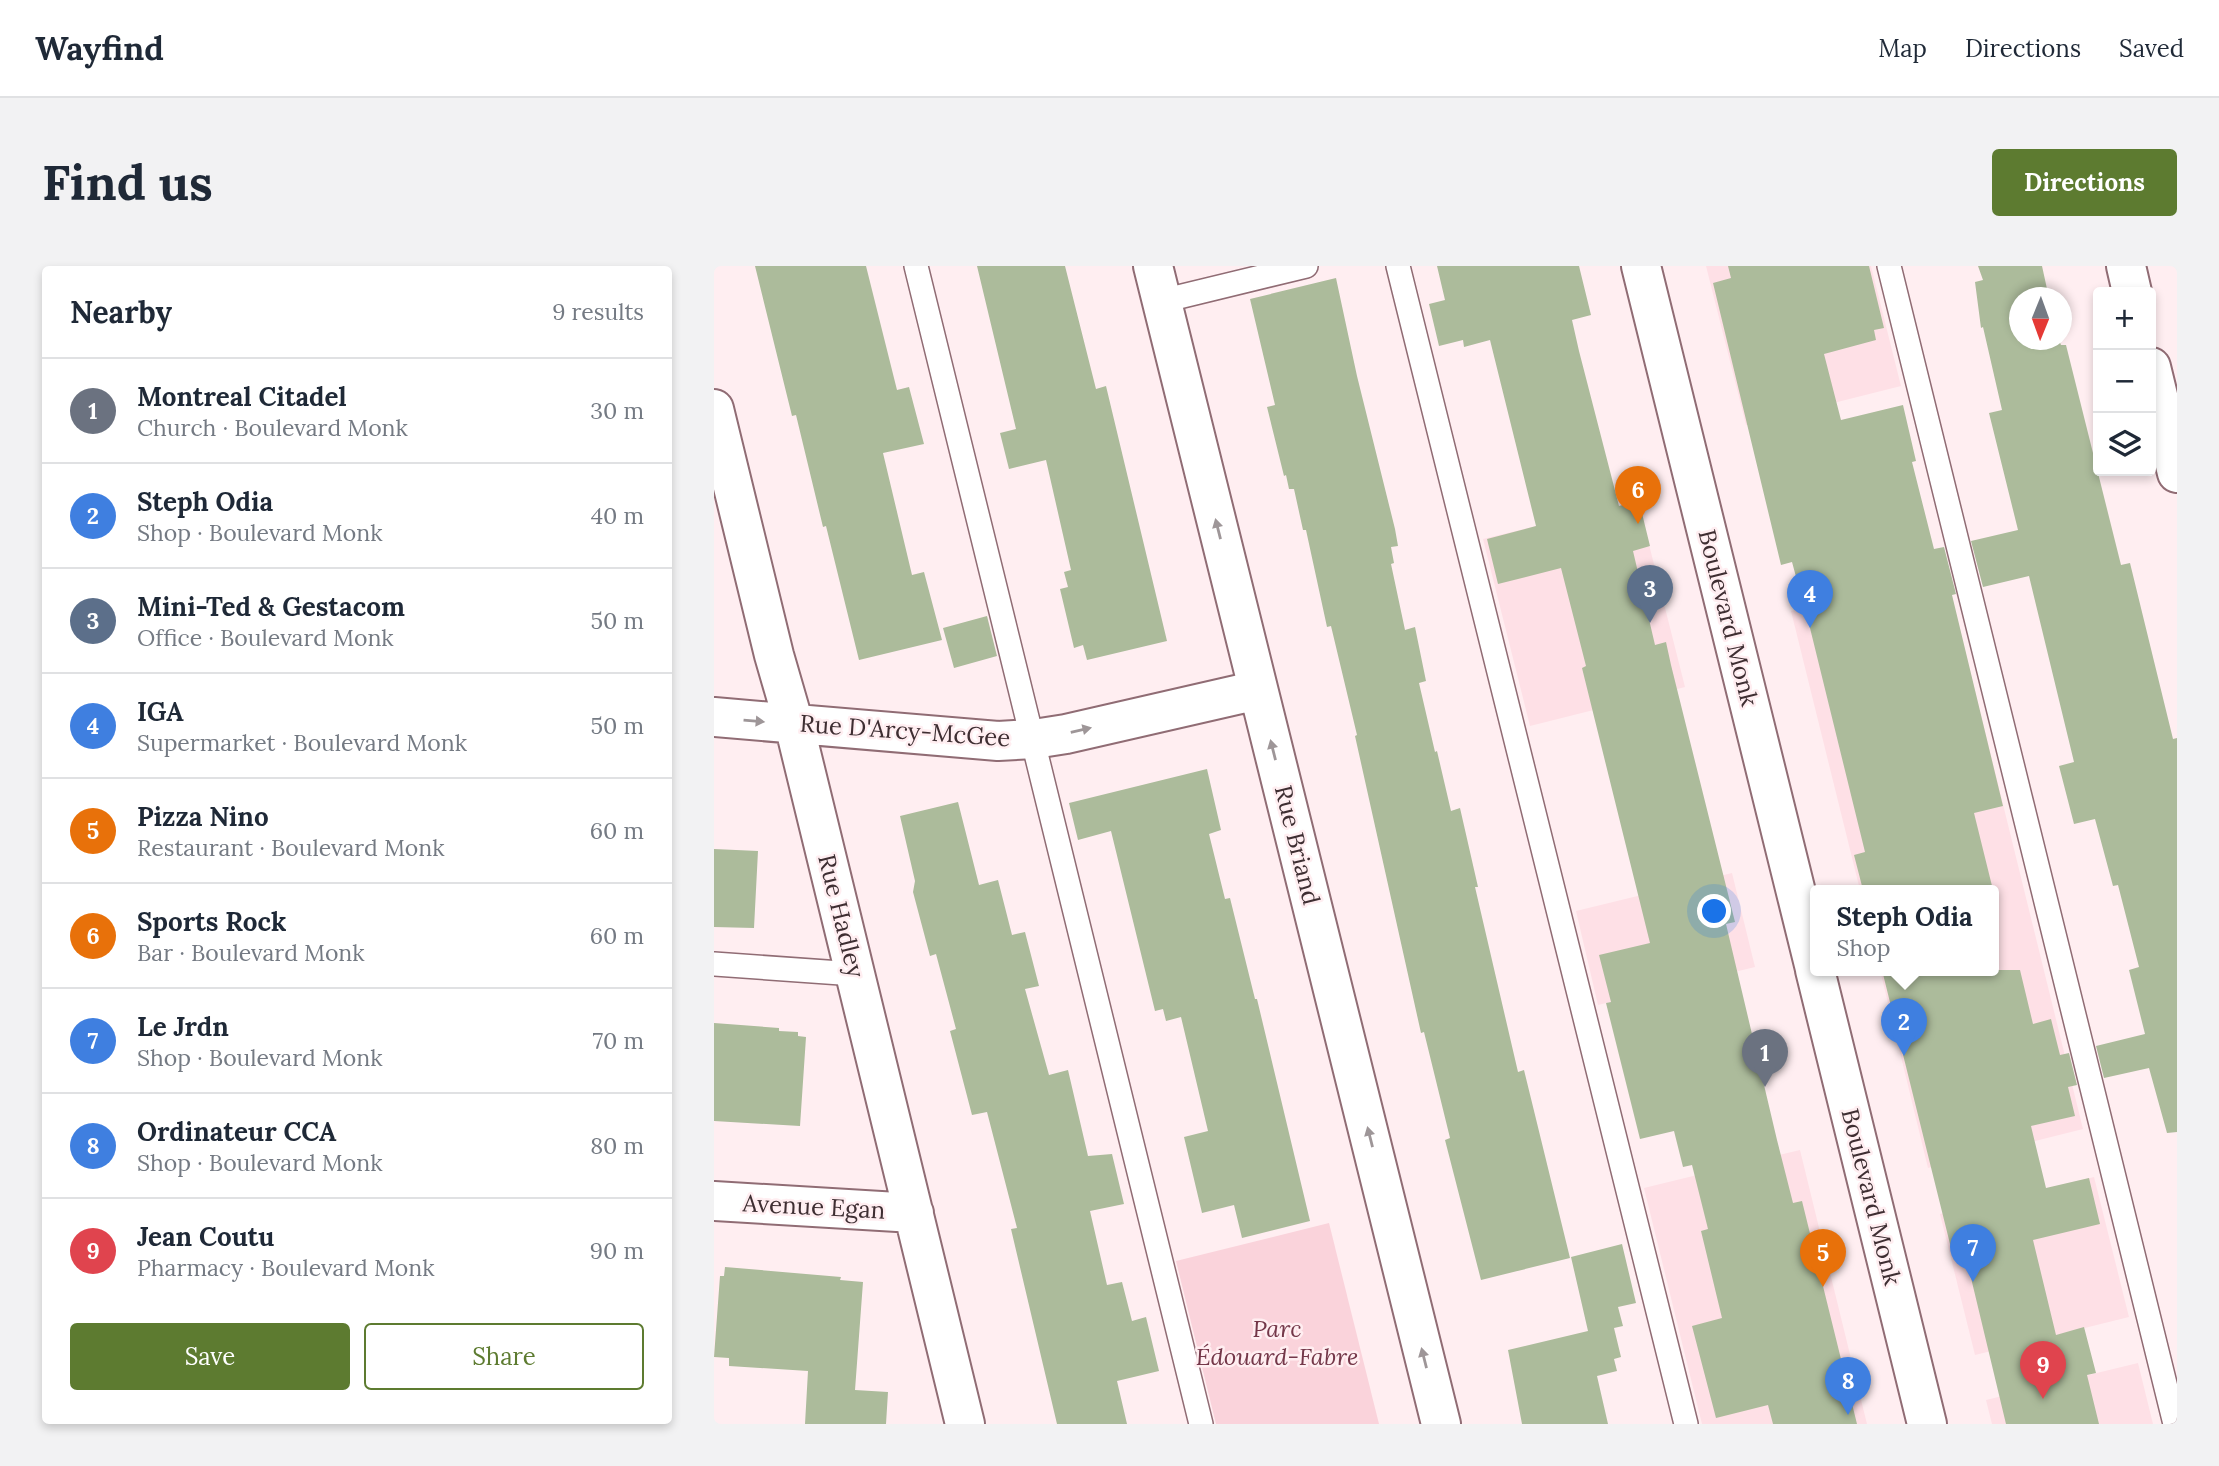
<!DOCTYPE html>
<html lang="en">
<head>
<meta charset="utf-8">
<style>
  :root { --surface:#fff; --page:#f2f2f3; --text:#1f2937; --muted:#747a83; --line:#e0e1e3; --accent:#5d7b30 }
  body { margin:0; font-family:Lora,serif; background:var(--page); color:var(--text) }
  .controls { position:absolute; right:21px; top:21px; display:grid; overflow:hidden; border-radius:7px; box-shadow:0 4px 10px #0003 }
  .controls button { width:63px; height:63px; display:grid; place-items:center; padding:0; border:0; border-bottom:2px solid var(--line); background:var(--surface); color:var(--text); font:35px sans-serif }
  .compass { position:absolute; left:1295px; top:21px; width:63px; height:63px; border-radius:50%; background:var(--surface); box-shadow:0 4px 10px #0003; rotate:181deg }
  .you { position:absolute; left:1001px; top:646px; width:24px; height:24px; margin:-18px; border:5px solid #fff; border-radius:50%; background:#1a73e8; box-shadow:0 0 0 10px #1a73e833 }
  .badge { display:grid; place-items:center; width:46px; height:46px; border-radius:50%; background:var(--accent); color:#fff; font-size:23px; font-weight:700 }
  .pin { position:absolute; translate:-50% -58px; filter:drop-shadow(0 2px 4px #0008) }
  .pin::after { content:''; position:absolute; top:37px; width:24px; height:21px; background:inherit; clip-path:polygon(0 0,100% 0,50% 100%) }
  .popup { position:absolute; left:1096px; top:619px; width:189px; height:91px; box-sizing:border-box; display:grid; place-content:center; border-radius:7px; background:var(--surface); filter:drop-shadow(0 2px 5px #0005); font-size:23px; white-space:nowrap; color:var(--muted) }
  .popup b { font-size:26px; color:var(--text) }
  .popup::after { content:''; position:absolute; left:50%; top:100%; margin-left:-14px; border:14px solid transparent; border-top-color:var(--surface) }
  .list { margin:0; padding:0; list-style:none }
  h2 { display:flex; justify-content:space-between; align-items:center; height:91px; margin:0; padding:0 28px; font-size:30px }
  h2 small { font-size:23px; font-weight:400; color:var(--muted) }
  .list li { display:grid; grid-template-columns:46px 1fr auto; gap:21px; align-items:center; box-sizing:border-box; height:105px; padding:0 28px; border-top:2px solid var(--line) }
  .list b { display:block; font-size:26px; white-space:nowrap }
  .list p { margin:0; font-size:23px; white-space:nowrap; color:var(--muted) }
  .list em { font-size:23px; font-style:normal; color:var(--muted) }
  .actions { display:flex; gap:14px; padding:21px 28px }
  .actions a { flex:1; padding:16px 0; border:2px solid var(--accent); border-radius:7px; text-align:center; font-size:24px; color:var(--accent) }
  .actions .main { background:var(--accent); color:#fff }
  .icon { flex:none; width:38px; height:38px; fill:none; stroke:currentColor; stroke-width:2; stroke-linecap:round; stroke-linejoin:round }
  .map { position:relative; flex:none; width:1463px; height:1158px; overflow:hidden; border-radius:7px }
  header { display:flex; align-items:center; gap:42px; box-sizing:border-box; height:98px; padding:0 35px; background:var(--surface); border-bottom:2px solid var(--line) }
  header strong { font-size:33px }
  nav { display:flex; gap:38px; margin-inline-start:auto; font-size:24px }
  .intro { display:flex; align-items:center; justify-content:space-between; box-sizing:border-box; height:168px; padding:0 42px }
  h1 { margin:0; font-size:49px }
  .button { padding:18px 32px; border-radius:7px; background:var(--accent); color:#fff; font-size:24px; font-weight:700 }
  main { display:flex; gap:42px; padding:0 42px }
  aside { flex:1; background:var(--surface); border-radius:7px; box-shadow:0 4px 10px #0003 }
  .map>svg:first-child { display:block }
  .built { fill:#fee0e6 }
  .green { fill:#fad3db }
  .building { fill:#acbb9b }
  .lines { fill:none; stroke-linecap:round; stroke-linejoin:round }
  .lane-casing { stroke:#906c74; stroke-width:26 }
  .street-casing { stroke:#906c74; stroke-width:42 }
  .secondary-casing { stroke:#906c74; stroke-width:42 }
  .lane { stroke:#fff; stroke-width:23 }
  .street { stroke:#fff; stroke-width:38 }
  .secondary { stroke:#fff; stroke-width:38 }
  .oneway { fill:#9e9698 }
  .labels { text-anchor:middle; stroke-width:5; stroke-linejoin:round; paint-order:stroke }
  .street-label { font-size:24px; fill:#3e2e32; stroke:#ffeef1 }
  .park-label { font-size:24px; font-style:italic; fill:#743749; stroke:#ffeef1 }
</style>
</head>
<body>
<header>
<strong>Wayfind</strong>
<nav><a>Map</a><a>Directions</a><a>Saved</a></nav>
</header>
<div class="intro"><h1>Find us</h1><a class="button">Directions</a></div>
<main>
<aside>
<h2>Nearby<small>9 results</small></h2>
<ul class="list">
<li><span class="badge" style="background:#6b7280">1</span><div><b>Montreal Citadel</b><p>Church · Boulevard Monk</p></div><em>30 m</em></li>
<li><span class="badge" style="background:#3f7fe0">2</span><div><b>Steph Odia</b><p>Shop · Boulevard Monk</p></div><em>40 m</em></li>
<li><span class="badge" style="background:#5c6f8a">3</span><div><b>Mini-Ted &amp; Gestacom</b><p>Office · Boulevard Monk</p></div><em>50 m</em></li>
<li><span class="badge" style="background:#3f7fe0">4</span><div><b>IGA</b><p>Supermarket · Boulevard Monk</p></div><em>50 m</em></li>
<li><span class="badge" style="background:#e8710a">5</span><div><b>Pizza Nino</b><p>Restaurant · Boulevard Monk</p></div><em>60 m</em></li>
<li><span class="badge" style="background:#e8710a">6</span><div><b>Sports Rock</b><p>Bar · Boulevard Monk</p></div><em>60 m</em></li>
<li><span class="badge" style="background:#3f7fe0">7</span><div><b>Le Jrdn</b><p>Shop · Boulevard Monk</p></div><em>70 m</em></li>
<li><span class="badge" style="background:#3f7fe0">8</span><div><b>Ordinateur CCA</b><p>Shop · Boulevard Monk</p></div><em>80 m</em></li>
<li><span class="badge" style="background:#e0444e">9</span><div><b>Jean Coutu</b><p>Pharmacy · Boulevard Monk</p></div><em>90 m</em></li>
</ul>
<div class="actions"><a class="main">Save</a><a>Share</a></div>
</aside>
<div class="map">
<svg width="1463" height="1158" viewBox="0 0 1463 1158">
  <rect width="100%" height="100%" fill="#ffeef1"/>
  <path class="built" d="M992,0H1157L1187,120L1032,159Z
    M924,235L971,421L816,460L769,273Z
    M1232,307L1369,863L1214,902L1166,704H1279V624H1146L1077,345Z
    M1018,607L1041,701L884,739L862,645Z
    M1086,884L1153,1158H988L930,922Z
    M1380,911L1415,1051L1261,1089L1226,948Z
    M1424,1097L1439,1158H1278L1272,1134Z"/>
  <path class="green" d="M615,957L665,1158H502L462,995Z"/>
  <path class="building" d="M41,0H152L183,124L195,121L210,178L169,187L198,309L210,306L228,374L145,394L112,260L109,261L82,149L78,150Z
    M263,0H351L382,123L392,120L453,375L373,394L369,379L360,382L346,323L354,321L350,306L357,304L332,194L295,203L286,167L302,163Z
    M723,0H865L877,49L858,54L865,85L905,240L925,235L936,280L919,285L941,379L952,376L957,399L1021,656L1012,658L1063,874L1079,937L1088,935L1143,1158H1059L1054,1139L1002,1152L978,1060L1008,1052L987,965L994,963L978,899L969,901L960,865L926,873L892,737L897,736L885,689L936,677L868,402L872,400L847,302L784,318L773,273L822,260L776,74L750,81L749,74L725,80L715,38L731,34Z
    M1014,0H1155L1170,62L1160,64L1162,74L1110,88L1127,154L1189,139L1202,195L1198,196L1220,283L1230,281L1242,328L1238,329L1289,540L1260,547L1279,624H1149L1140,589L1151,586L1096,362L1078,296L1067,299L999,17L1017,12Z
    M1264,0H1328L1335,32H1306V74H1345L1347,79H1352L1407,299L1416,297L1459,473L1463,472V866L1453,867L1435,802L1390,812L1382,780L1431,768L1415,704L1425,701L1404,619L1399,620L1381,553L1360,558L1345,500L1360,496L1315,310L1269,321L1257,275L1304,264L1275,147L1288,144L1269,61L1267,62L1261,16L1269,14Z
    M622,12L643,110L681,263L684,280L677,281L680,297L677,298L691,364L701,361L712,415L705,417L721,486L723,485L737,545L746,542L764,621H761L804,806L810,804L856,992L767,1014L731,874L736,872L710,766L707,767L641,470L643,469L617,360L613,361L592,264H589L580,223H575L572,209L570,210L553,141L561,139L536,33Z
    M273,350L283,390L240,402L229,362Z
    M493,503L507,564L495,568L511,633L516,632L541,733H543L596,955L528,972L520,939L488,947L470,871L494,865L467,751L452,755L449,743L441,745L397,565L364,574L355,537Z
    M244,536L265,619L284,614L298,669L311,666L325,720L311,723L335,809L354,804L374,890L398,888L410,938L376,945L393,1019L408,1016L418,1055L432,1051L445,1105L403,1115L413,1158H343L297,963L303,962L273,846L258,849L236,765L242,763L222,688L216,690L199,626L201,615L186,550Z
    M0,583L44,585L40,662L0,661Z
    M1168,704H1306L1319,758L1337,753L1346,789L1355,787L1363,819L1354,821L1361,850L1317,860L1332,922L1375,912L1386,958L1319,974L1342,1069L1370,1061L1382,1107L1373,1109L1385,1158H1292L1252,991L1240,994Z
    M0,757L65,762V765L84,766V770L92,771L86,860L0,855Z
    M908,978L922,1037L904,1041L909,1060L900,1062L907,1091L900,1093L903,1105L883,1110L894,1158H808L794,1084L874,1065L857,991Z
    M11,1001L127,1011L126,1014L149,1016L141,1124L174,1126L172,1158H91L94,1105L15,1100V1092L0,1091L6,1010H10Z"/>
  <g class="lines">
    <g class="lane-casing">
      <path id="lane" d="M202,0L487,1158
        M684,0L972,1158
        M1175,0L1461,1158
        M448,35L592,0
        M0,698L141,708"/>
    </g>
    <g class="street-casing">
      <path id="street" d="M439,0L727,1158
        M1412,0L1418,26
        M1437,101L1463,207
        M0,143L60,389L80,458L251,1158
        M0,451L284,475L320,473L352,468L544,424
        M0,935L200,947"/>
    </g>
    <g class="secondary-casing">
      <path id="secondary" d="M927,0L1101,703
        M1101,704L1213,1158"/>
    </g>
    <use href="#lane" class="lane"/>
    <use href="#street" class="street"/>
    <use href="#secondary" class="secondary"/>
  </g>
  <defs><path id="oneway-solid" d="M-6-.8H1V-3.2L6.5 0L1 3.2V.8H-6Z" transform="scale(1.75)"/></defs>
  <g class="oneway">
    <use href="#oneway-solid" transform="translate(504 263) rotate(-104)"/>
    <use href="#oneway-solid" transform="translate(40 455) rotate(5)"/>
    <use href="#oneway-solid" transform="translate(367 464) rotate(-13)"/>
    <use href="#oneway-solid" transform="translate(559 484) rotate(-104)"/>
    <use href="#oneway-solid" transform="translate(656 871) rotate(-104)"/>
    <use href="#oneway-solid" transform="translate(710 1092) rotate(-104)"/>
  </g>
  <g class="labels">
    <g class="street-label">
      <text transform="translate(1014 352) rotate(76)" y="8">Boulevard Monk</text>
      <text transform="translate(191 465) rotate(4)" y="8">Rue D'Arcy-McGee</text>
      <text transform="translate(583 579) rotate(76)" y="8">Rue Briand</text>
      <text transform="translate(127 650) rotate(76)" y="8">Rue Hadley</text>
      <text transform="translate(1157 931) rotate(76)" y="8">Boulevard Monk</text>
      <text transform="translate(100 941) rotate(3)" y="8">Avenue Egan</text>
    </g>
    <g class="park-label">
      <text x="563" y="1071">Parc<tspan x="563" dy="28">Édouard-Fabre</tspan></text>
    </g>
  </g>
</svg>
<div class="controls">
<button>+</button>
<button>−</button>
<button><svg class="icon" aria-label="layers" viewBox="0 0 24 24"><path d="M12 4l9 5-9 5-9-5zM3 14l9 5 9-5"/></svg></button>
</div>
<svg class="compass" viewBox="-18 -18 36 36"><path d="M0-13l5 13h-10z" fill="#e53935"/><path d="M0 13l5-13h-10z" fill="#747a83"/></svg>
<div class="you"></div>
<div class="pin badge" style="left:1051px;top:821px;background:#6b7280">1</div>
<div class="pin badge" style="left:1190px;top:790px;background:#3f7fe0">2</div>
<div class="popup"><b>Steph Odia</b>Shop</div>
<div class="pin badge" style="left:936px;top:357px;background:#5c6f8a">3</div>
<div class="pin badge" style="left:1096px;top:362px;background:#3f7fe0">4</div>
<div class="pin badge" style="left:1109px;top:1021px;background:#e8710a">5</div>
<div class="pin badge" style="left:924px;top:258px;background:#e8710a">6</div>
<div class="pin badge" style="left:1259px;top:1016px;background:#3f7fe0">7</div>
<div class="pin badge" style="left:1134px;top:1149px;background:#3f7fe0">8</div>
<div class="pin badge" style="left:1329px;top:1133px;background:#e0444e">9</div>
</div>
</main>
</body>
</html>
